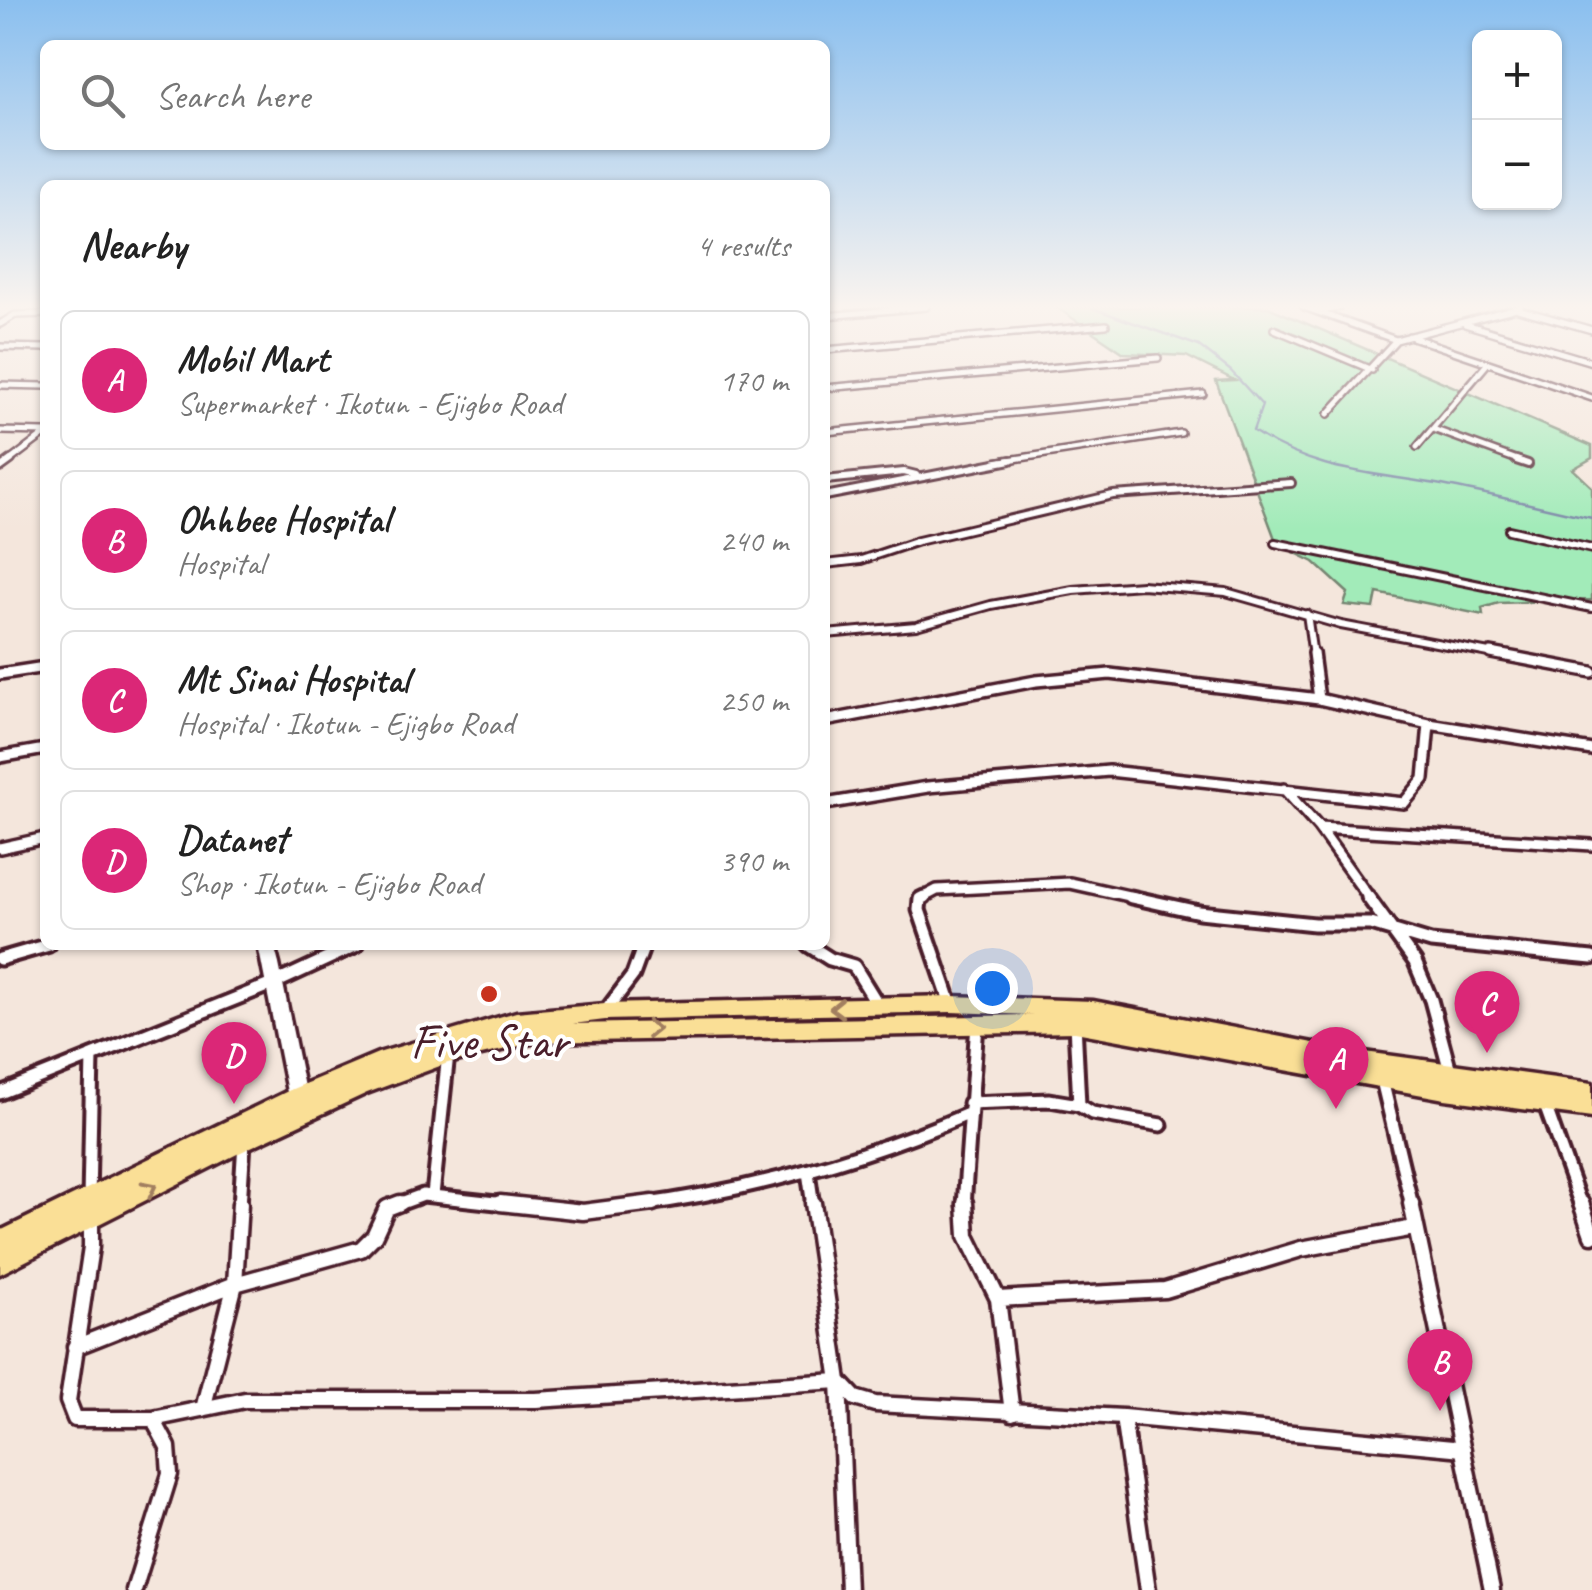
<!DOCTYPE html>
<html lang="en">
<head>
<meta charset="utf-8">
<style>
  :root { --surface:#fff; --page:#f2f2f2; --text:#222; --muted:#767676; --line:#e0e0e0; --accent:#db2777 }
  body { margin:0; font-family:Caveat,sans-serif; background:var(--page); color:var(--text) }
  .controls { position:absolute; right:30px; top:30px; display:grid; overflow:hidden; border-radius:15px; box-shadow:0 2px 8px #0004 }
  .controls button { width:90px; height:90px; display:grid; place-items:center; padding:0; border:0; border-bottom:2px solid var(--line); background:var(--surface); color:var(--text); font:50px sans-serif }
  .you { position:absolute; left:992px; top:988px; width:35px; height:35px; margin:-25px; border:8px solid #fff; border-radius:50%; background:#1a73e8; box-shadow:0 0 0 15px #1a73e833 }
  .badge { display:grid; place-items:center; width:65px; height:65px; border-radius:50%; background:var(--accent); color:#fff; font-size:32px; font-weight:700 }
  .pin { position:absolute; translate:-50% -82px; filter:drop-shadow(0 2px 5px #0008) }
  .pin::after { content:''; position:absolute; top:52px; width:35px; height:30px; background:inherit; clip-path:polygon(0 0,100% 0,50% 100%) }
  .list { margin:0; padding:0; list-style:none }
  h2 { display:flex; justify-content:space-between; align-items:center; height:130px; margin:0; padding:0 40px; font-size:42px }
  h2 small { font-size:32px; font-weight:400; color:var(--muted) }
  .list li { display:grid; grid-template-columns:65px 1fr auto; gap:30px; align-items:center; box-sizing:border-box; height:140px; margin:0 20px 20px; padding:0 20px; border:2px solid var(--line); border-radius:15px }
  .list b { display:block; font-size:38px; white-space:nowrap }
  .list p { margin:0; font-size:32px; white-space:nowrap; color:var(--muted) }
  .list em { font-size:32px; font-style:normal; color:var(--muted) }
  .icon { flex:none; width:55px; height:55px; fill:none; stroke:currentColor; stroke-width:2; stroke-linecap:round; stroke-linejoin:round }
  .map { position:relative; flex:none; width:1592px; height:1590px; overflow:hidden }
  .search { position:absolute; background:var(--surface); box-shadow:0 2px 8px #0004; left:40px; top:40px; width:790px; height:110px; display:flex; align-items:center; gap:25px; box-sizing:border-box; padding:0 35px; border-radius:15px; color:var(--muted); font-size:38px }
  .panel { position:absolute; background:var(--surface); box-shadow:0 2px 8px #0004; left:40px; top:180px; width:790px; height:770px; border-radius:15px }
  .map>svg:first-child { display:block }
  .green { fill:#a2ebb9; stroke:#768572; stroke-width:2.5 }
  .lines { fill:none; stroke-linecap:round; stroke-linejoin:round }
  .stream { stroke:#7c89a7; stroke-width:2.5 }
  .street-far4-casing { stroke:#4a1f2b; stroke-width:10 }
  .street-far3-casing { stroke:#4a1f2b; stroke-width:12 }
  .street-far2-casing { stroke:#4a1f2b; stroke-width:16 }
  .street-far1-casing { stroke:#4a1f2b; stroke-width:19 }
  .street-casing { stroke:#4a1f2b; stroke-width:21 }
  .secondary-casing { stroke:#4a1f2b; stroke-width:7 }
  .primary-casing { stroke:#4a1f2b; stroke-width:7 }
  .street-far4 { stroke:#fff; stroke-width:5 }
  .street-far3 { stroke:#fff; stroke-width:6 }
  .street-far2 { stroke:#fff; stroke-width:9 }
  .street-far1 { stroke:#fff; stroke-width:11 }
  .street { stroke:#fff; stroke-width:14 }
  .secondary { fill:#fff; fill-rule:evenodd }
  .primary { fill:#fadf96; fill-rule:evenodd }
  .oneway { stroke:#a27f60 }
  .poi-dot { fill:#c8321e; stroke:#fff; stroke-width:4 }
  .labels { text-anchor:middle; stroke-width:8; stroke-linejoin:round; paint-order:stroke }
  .poi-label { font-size:50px; fill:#4a1f2b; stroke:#fff }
</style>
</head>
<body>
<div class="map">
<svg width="1592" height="1590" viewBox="0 0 1592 1590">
  <rect width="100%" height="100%" fill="#f4e6dc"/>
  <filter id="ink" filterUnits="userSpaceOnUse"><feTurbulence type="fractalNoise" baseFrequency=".01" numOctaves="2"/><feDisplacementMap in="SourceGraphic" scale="20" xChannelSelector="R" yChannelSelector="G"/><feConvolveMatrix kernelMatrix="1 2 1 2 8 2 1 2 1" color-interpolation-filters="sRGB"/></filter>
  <g filter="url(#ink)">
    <path class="green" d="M1056,307H1268L1592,446V458L1573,469L1592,487V600L1499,603L1482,608L1483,615L1377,593L1374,608L1344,605L1348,593L1314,562L1277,544L1216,381L1234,380L1186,356L1124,353Z"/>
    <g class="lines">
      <path class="stream" d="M1089,307L1199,346L1231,371L1262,405L1253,431C1316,473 1371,472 1442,485C1492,494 1542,508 1592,518"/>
      <g class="street-far4-casing">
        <path id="street-far4" d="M1304,307L1396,340
          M1518,309L1592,330
          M1319,312L1339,307
          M825,316L926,307
          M0,324L15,315L45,314
          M1465,324L1592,362
          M1274,329L1372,370
          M1409,336L1592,398
          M0,347L45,348
          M825,350L1106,325
          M0,385L45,386
          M825,388L1158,358
          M1328,414L1396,340L1520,307
          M1433,429L1523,462
          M0,431L45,432
          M825,432L1203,394
          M1417,447L1487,364
          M8,462L45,434
          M995,462L1181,433"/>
      </g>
      <g class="street-far3-casing">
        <path id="street-far3" d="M1516,460L1528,464
          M0,468L11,460
          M825,480L904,472L916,475
          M825,496L1011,460
          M1509,530L1592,549
          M1275,543L1592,608
          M825,564L861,560L918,541L1113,495L1291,483
          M1307,614L1313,656
          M825,634L916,626L991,605L1073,590L1142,585L1226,592L1341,625L1505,656"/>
      </g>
      <g class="street-far2-casing">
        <path id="street-far2" d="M1313,653L1319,699
          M1491,653L1592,672
          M0,674L45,667
          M825,721L1036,681L1110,674L1319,699L1429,724L1592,750
          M0,757L45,749
          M1284,789L1319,828L1370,899
          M825,804L928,787L1109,771L1404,803L1424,779L1429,724
          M1319,828L1592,845
          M0,848L45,838
          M920,899L937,890L1070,883L1142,899"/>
      </g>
      <g class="street-far1-casing">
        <path id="street-far1" d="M924,897L920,899L919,910L951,1004
          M1131,897L1199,912L1314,924H1371L1431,942L1592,958
          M1368,897L1415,962L1431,1000L1450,1071
          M808,945L830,959L854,966L878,1005
          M0,959L49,945
          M605,1012L633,975L644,945
          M1382,1080L1412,1206
          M0,1093L277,982L357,945
          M1544,1102L1581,1206
          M969,1103L1049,1100L1079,1105L1075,1023
          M1079,1105L1092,1113L1161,1125
          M808,1172L813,1206
          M433,1195L448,1054
          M89,1200L92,1056
          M240,1206L244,1142
          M393,1206L423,1195L524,1206
          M633,1206C748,1191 861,1160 968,1114
          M964,1206L977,1024"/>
      </g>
      <g class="street-casing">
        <path id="street" d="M500,1203L583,1212L653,1203
          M813,1203L839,1381L848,1590
          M965,1203L967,1236L998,1299
          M1411,1203L1492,1590
          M1581,1203L1592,1235
          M91,1220V1247L68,1401L75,1419H153L245,1400H536L839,1381L855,1398L875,1404L1123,1417L1463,1449
          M75,1347L235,1284L361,1249L374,1236L387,1208L400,1203
          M203,1409L235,1284L240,1203
          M1012,1413L998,1299L1165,1290L1301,1249L1414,1228
          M1123,1417L1148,1590
          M134,1590L170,1474L168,1447L153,1419"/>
      </g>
      <g class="secondary-casing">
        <path id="secondary" d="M258,945H274L279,964L306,1097L303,1103L297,1106L291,1103L288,1097Z"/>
      </g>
      <g class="primary-casing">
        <path id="primary" d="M951,996L1093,1001L1350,1050L1592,1083V1118L1445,1099L1075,1032L536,1042L448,1063L367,1093L251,1147L0,1274V1231L290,1090L378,1053L516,1012L605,1004ZM951,1012L1033,1015L573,1024L605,1020Z"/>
      </g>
      <use href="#street-far4" class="street-far4"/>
      <use href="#street-far3" class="street-far3"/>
      <use href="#street-far2" class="street-far2"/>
      <use href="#street-far1" class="street-far1"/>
      <use href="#street" class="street"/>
      <use href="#secondary" class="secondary"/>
      <use href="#primary" class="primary"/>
    </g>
    <defs><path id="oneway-chevron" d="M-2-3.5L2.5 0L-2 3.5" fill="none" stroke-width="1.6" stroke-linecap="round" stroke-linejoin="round" transform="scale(2.5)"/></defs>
    <g class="oneway">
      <use href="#oneway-chevron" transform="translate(837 1008) rotate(179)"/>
      <use href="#oneway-chevron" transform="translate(653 1029) rotate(-1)"/>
      <use href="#oneway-chevron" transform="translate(150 1188) rotate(-27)"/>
    </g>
  </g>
  <linearGradient id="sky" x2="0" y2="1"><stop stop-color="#8abfef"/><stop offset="0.58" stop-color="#faf4ef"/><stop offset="1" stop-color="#faf4ef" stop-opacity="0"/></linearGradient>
  <rect width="1592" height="529" fill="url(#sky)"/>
  <circle class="poi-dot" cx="489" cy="994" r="10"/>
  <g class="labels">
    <g class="poi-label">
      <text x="489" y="1058">Five Star</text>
    </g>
  </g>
</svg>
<div class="controls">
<button>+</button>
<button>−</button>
</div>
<div class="you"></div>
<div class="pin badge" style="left:1336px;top:1109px">A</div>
<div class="pin badge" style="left:1440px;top:1411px">B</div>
<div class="pin badge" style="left:1487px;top:1053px">C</div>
<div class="pin badge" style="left:234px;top:1104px">D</div>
<div class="search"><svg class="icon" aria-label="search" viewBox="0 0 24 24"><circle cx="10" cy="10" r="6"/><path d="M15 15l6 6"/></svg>Search here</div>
<section class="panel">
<h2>Nearby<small>4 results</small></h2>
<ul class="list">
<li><span class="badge">A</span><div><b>Mobil Mart</b><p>Supermarket · Ikotun - Ejigbo Road</p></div><em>170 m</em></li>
<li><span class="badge">B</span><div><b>Ohhbee Hospital</b><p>Hospital</p></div><em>240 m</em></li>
<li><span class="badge">C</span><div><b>Mt Sinai Hospital</b><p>Hospital · Ikotun - Ejigbo Road</p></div><em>250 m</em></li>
<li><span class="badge">D</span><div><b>Datanet</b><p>Shop · Ikotun - Ejigbo Road</p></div><em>390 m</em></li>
</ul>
</section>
</div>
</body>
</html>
